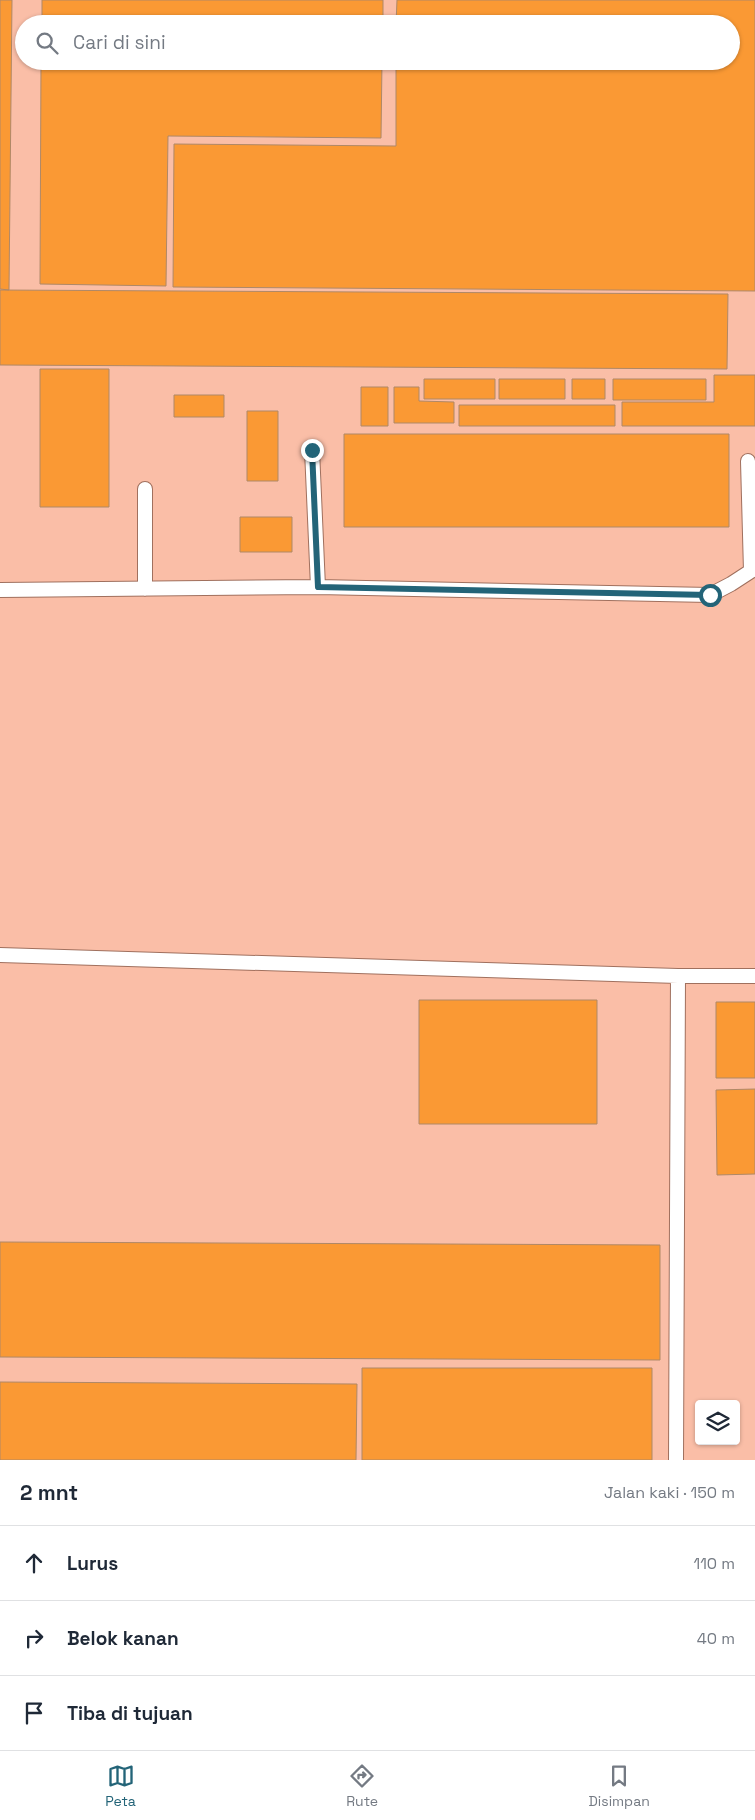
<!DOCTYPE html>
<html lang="id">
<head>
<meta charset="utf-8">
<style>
  :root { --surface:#fff; --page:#f2f2f3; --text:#1f2937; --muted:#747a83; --line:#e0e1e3; --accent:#236478 }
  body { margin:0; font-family:"Space Grotesk",sans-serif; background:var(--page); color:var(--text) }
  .controls { position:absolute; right:15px; bottom:15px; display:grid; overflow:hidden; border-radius:5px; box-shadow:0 1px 4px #0004 }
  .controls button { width:45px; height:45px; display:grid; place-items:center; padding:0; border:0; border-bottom:1px solid var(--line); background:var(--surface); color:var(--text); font:25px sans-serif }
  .stop { position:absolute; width:15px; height:15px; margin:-11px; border:4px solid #236478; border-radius:50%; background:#fff }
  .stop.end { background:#236478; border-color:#fff; box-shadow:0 1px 5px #0008 }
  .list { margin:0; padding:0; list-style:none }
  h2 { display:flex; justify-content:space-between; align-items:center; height:65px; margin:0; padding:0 20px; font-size:21px }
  h2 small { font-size:16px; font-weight:400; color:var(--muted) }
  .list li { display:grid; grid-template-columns:32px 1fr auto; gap:15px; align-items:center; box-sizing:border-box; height:75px; padding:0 20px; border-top:1px solid var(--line) }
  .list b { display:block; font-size:19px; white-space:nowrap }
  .list em { font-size:16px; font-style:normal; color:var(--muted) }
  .icon { flex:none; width:28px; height:28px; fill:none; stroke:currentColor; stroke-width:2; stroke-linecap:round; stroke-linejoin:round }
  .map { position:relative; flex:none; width:755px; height:1460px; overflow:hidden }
  .search { position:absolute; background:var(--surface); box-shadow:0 1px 4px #0004; left:15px; right:15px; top:15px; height:55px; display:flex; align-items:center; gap:12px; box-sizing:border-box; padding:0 18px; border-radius:28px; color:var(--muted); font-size:19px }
  .sheet { height:290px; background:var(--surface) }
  nav { display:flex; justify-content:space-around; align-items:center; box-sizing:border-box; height:70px; border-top:1px solid var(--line); background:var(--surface); font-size:14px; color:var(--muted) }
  nav a { display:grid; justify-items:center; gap:2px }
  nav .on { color:var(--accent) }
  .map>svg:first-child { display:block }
  .built { fill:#fabea7; fill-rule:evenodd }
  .building { fill:#fa9934; stroke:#af8867 }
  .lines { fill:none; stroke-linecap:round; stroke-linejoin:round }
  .lane-casing { stroke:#a0705e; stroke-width:16 }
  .lane { stroke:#fff; stroke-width:14 }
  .route { stroke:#236478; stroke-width:6 }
</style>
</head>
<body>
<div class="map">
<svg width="755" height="1460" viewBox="0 0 755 1460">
  <rect width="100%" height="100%" fill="#facfbf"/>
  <path class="built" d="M0,0H755V1460H0ZM24,24H731V61H24ZM699,1404H736V1441H699Z"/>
  <path class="building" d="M0,0H12L9,290L0,289Z
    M42,0H383V24H42Z
    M397,0H755V291L173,287L174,144L396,146V61H731V24H396Z
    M41,61H382L381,138L168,136L166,286L40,284Z
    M0,290L728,294L727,369L0,365Z
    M40,369H109V507H40Z
    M714,375H755V426H622V402H714Z
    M424,379H495V399H424Z
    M499,379H565V399H499Z
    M572,379H605V399H572Z
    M613,379H706V400H613Z
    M361,387H388V426H361Z
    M394,387H419V401L454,402V423H394Z
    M174,395H224V417H174Z
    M459,405H615V426H459Z
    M247,411H278V481H247Z
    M344,434H729V527H344Z
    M240,517H292V552H240Z
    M419,1000H597V1124H419Z
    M716,1002H755V1078H716Z
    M755,1089V1174L717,1175L716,1090Z
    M0,1242L660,1245V1360L0,1357Z
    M362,1368H652V1460H362Z
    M0,1382L357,1384L356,1460H0Z"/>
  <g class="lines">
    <g class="lane-casing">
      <path id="lane" d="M312,450L318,587
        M748,461L751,571L755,569
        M145,489V589
        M0,590L318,587L710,595L731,584L751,571
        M0,955L678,976H755
        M676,1460L678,976"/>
    </g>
    <use href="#lane" class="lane"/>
  </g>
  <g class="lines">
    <path class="route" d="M312,450L318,587L710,595"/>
  </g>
</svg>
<div class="controls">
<button><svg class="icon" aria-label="layers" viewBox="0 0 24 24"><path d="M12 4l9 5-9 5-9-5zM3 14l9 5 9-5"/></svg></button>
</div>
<div class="stop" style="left:710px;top:595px"></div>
<div class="stop end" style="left:312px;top:450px"></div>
<div class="search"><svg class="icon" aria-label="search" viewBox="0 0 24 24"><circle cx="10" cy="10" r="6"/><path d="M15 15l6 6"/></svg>Cari di sini</div>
</div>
<section class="sheet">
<h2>2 mnt<small>Jalan kaki · 150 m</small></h2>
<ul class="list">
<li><svg class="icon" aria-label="ahead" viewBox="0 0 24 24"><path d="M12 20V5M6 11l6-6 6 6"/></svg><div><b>Lurus</b></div><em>110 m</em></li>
<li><svg class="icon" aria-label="right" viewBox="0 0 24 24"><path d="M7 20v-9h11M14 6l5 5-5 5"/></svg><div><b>Belok kanan</b></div><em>40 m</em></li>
<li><svg class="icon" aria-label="arrive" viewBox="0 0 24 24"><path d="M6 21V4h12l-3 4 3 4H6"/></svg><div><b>Tiba di tujuan</b></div></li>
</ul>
</section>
<nav>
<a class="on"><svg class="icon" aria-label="map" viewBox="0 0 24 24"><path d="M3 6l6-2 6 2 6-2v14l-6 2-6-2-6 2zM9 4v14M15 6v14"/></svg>Peta</a>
<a><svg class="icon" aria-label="directions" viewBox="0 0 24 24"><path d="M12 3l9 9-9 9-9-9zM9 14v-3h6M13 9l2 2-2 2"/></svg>Rute</a>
<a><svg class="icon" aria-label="saved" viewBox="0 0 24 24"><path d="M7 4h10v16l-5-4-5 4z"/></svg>Disimpan</a>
</nav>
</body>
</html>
